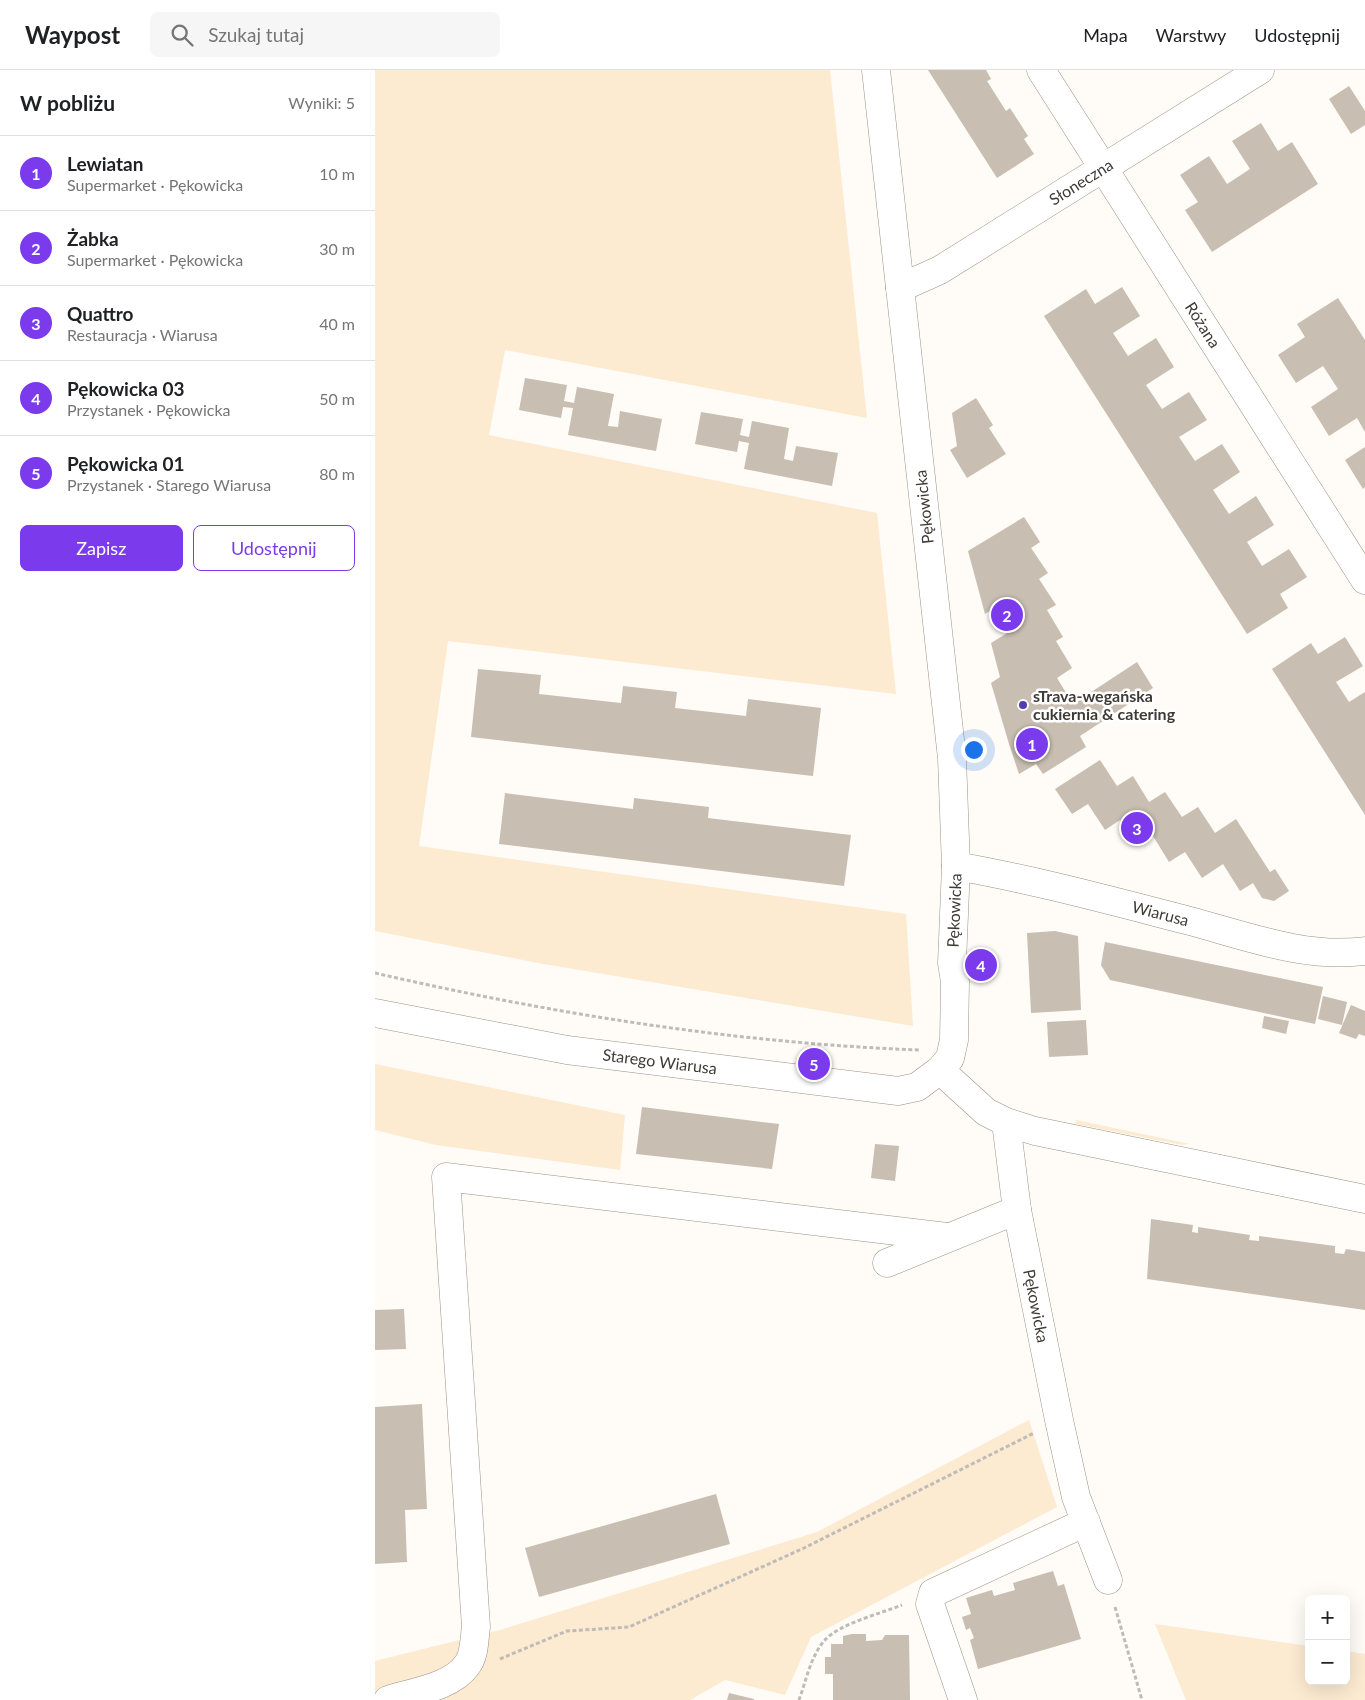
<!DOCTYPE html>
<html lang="pl">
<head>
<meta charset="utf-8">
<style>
  :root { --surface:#fff; --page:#f6f6f6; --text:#202124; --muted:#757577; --line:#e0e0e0; --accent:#7c3aed }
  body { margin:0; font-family:Lato,sans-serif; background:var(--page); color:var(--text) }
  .controls { position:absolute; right:15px; bottom:15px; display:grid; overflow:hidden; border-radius:8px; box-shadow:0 5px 20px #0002 }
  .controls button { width:45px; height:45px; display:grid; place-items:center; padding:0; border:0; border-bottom:1px solid var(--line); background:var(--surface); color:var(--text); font:25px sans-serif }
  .you { position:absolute; left:598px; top:679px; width:18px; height:18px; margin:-12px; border:4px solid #fff; border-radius:50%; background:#1a73e8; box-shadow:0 0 0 8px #1a73e833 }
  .badge { display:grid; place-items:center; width:32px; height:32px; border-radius:50%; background:var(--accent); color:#fff; font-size:16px; font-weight:700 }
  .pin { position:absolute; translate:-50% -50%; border:2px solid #fff; box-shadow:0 1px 5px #0006 }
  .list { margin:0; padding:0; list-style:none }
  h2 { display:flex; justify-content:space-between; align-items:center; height:65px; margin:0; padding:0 20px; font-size:21px }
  h2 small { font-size:16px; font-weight:400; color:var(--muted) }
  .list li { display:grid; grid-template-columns:32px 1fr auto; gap:15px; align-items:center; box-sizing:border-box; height:75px; padding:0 20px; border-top:1px solid var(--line) }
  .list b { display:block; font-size:19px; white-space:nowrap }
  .list p { margin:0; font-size:16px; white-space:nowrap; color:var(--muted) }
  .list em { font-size:16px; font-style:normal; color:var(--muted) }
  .actions { display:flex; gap:10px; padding:15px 20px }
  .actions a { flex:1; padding:11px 0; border:1px solid var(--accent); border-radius:8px; text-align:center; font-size:18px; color:var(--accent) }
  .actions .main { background:var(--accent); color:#fff }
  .icon { flex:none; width:28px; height:28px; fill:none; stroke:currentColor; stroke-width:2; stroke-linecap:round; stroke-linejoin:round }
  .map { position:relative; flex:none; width:990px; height:1630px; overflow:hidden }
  header { display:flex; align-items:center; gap:30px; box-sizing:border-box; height:70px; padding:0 25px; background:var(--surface); border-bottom:1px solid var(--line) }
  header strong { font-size:24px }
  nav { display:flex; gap:28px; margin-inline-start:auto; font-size:18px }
  .search { width:350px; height:45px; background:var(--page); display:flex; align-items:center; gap:12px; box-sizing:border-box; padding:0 18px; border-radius:8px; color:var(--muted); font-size:19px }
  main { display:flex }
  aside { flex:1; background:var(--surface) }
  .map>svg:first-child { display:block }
  .green { fill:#fcead1 }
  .building { fill:#c8beb1 }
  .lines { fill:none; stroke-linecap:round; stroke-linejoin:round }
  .minor-casing { stroke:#9b9286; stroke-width:29 }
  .path { stroke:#bfbbb6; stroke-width:3; stroke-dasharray:4 2.5; stroke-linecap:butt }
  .minor { stroke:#fff; stroke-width:28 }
  .poi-dot { fill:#533cb3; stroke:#fff; stroke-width:2 }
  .labels { text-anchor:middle; stroke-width:5; stroke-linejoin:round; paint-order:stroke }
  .street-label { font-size:16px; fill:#3e3a35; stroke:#fff }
  .poi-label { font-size:16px; font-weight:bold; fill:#3e3a35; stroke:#fff; text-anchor:start }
</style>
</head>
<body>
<header>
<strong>Waypost</strong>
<div class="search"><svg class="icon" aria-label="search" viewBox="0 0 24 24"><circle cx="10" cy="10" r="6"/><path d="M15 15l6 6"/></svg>Szukaj tutaj</div>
<nav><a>Mapa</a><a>Warstwy</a><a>Udostępnij</a></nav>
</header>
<main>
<aside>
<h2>W pobliżu<small>Wyniki: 5</small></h2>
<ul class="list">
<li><span class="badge">1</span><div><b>Lewiatan</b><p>Supermarket · Pękowicka</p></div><em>10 m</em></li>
<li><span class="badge">2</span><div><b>Żabka</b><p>Supermarket · Pękowicka</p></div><em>30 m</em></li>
<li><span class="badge">3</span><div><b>Quattro</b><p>Restauracja · Wiarusa</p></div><em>40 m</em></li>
<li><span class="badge">4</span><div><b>Pękowicka 03</b><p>Przystanek · Pękowicka</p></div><em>50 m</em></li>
<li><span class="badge">5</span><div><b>Pękowicka 01</b><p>Przystanek · Starego Wiarusa</p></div><em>80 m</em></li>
</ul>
<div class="actions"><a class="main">Zapisz</a><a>Udostępnij</a></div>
</aside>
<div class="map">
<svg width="990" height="1630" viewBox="0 0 990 1630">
  <rect width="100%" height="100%" fill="#fffbf6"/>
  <path class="green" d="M0,0H455L492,348L130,280L114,365L502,443L521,624L73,571L44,776L531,844L538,956L163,893L0,861Z
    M0,994L250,1045L245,1100L61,1075L0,1060Z
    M701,1050L815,1074L807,1075L701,1054Z
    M654,1350L682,1437L436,1567L410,1625L350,1610L315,1630H0V1591L125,1560L442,1462Z
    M780,1554L934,1576V1611H971V1581L990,1584V1630H811Z"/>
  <path class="building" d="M553,0H611L616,9L612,11L631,41L635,38L653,66L649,69L659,84L622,108Z
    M974,16L990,41V55L976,64L954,29Z
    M886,53L903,81L917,72L943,114L837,182L810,140L823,132L805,105L834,86L852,114L875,99L857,71Z
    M747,217L765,246L738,263L753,286L781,268L799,297L771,315L787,339L814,322L832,350L804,367L820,391L847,374L865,402L838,420L854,444L881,426L899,455L872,472L887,496L914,479L932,507L905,524L913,538L872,564L669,246L711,219L720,234Z
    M963,228L990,270V362L982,348L954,366L936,337L963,319L948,296L921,313L903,285L930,267L922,254Z
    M150,308L192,315L189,331L199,333L202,317L239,324L233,356L243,357L245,341L287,349L281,381L193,365L198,338L188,337L186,348L144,340Z
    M601,328L618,355L614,358L631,384L592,408L575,380L582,376L577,343Z
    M326,342L368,349L365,365L374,367L377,351L414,358L409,389L418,391L421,376L463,383L457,416L369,399L374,373L364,371L362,382L320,374Z
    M990,377V417L988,419L970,390Z
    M649,447L665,472L656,478L673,503L664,509L681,535L672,540L688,567L681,571L697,598L682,608L698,634L762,592L778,618L705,666L711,677L668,704L661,694L644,704L634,674L616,613L625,607L616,573L634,562L619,538L610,544L593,481Z
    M970,567L988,596L961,612L974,632L990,622V745L897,599L936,573L943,584Z
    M103,599L166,605L164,624L246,633L248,616L302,622L300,638L371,646L373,629L446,638L438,706L96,667Z
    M725,690L742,716L758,706L774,732L790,722L807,747L823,737L840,763L861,749L895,802L900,799L914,821L899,831L887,828L878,813L865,821L848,794L827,808L810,782L794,792L778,766L762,776L745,750L730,760L713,734L697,744L680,719Z
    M130,723L258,739L259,728L334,737L333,748L476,765L469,816L124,774Z
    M680,861L703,866L706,940L656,943L652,863Z
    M730,872L948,917L940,954L735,910L726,895Z
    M948,926L972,932L967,955L943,949Z
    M976,935L990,941V966L984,964L981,969L964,963Z
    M889,946L914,951L911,964L887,958Z
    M711,950L713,985L674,987L672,952Z
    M267,1037L404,1054L397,1099L261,1084Z
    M500,1074L524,1076L520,1111L496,1108Z
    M776,1149L818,1155L817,1162L823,1163V1157L875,1165L874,1170L884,1171V1166L960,1176V1183L969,1184L971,1179L990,1182V1240L772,1209Z
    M29,1239L31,1279L0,1280V1240Z
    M47,1334L52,1439L30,1440L32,1492L0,1494V1337Z
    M341,1424L355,1474L164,1527L150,1478Z
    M678,1501L683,1516L689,1514L706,1569L603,1599L595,1570L599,1568L595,1558L591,1560L587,1547L596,1544L591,1528L617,1520L619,1526L640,1520L638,1513Z
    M477,1564H491V1571L507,1570L510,1565H534L535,1630H458V1604H450V1587H456V1574H468V1566Z
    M354,1623L379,1629V1630H352Z"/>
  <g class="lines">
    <g class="minor-casing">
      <g id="minor">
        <path id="s1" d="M666,0L990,510"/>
        <path id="s2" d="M525,218L565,200L885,0"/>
        <path id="s3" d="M581,796C660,810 737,831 815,851C871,866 931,889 990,881"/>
        <path id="s4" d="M0,943L192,980L523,1021L542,1017L565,1000L575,988L579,970L580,912L577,893L581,796L577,688L501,0"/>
        <path id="s5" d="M565,1000L611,1042L631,1052L642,1140L684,1350L701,1427L733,1510"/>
        <path d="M631,1052L660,1061L990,1129"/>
        <path d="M512,1193L642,1140"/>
        <path d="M13,1630C38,1622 77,1617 92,1595C100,1585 99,1569 101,1557L71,1107L572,1167"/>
        <path d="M588,1630L555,1534L558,1523L711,1452"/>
      </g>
    </g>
    <path class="path" d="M0,903C178,944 361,973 544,980
      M740,1537L767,1630
      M125,1589L192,1561L254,1557L429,1478L659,1363
      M424,1630C431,1611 436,1585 450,1570C464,1554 507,1543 527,1535"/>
    <use href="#minor" class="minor"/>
  </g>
  <circle class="poi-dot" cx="648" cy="635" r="5"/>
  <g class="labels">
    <g class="street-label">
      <text dy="6" stroke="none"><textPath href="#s2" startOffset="210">Słoneczna</textPath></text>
      <text dy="6" stroke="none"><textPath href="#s1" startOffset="302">Różana</textPath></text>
      <text transform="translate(549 437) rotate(-96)" y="6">Pękowicka</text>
      <text dy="6" stroke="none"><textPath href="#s4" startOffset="741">Pękowicka</textPath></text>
      <text dy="6" stroke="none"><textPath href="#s3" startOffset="210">Wiarusa</textPath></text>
      <text dy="6" stroke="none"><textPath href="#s4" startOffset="289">Starego Wiarusa</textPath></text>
      <text dy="6" stroke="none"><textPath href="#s5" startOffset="271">Pękowicka</textPath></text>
    </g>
    <g class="poi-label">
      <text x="658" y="632">sTrava-wegańska<tspan x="658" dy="18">cukiernia &amp; catering</tspan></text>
    </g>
  </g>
</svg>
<div class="controls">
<button>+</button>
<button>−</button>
</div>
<div class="you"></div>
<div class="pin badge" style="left:657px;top:674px">1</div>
<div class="pin badge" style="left:632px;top:545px">2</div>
<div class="pin badge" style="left:762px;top:758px">3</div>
<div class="pin badge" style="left:606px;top:895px">4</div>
<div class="pin badge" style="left:439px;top:994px">5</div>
</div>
</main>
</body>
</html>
